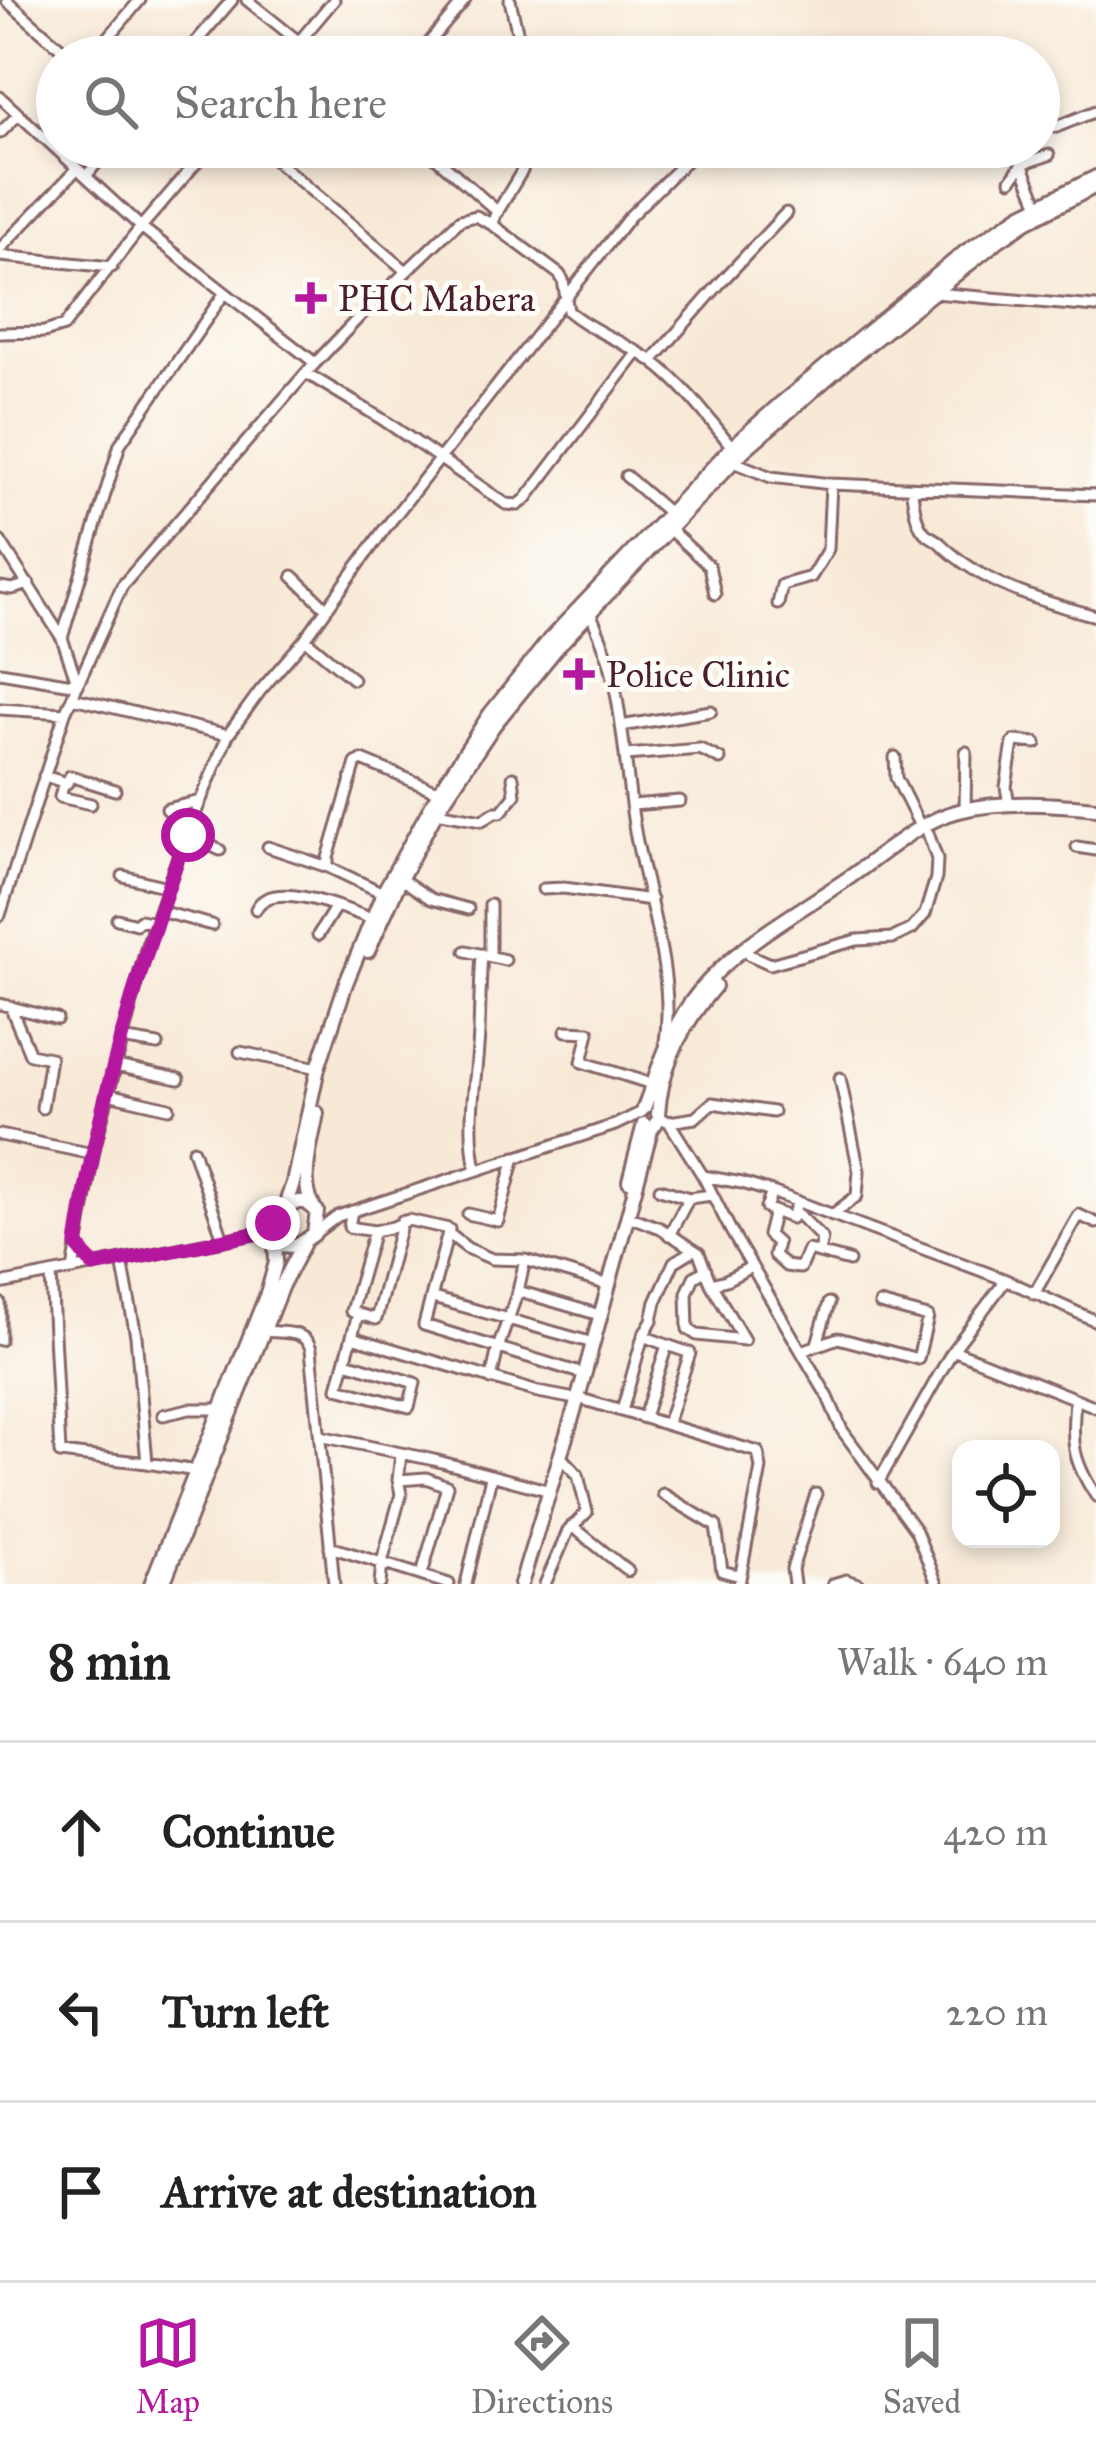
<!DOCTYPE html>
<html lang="en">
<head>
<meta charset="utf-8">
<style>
  :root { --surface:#fff; --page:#f6f6f6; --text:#222; --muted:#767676; --line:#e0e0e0; --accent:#b5179e }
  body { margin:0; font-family:"IM FELL Great Primer",serif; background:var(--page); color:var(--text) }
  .controls { position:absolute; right:36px; bottom:36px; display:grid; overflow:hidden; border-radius:24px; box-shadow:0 6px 18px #0003 }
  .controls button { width:108px; height:108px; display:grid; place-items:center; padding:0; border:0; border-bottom:3px solid var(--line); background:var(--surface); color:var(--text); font:60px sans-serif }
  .stop { position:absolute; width:36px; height:36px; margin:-27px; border:9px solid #b5179e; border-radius:50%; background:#fff }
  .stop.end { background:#b5179e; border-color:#fff; box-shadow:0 3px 12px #0008 }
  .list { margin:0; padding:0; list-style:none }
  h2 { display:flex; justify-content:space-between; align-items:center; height:156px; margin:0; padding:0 48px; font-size:51px }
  h2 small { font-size:39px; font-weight:400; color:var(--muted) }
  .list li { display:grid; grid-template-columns:78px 1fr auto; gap:36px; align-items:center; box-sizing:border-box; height:180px; padding:0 48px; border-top:3px solid var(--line) }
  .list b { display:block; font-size:45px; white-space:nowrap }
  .list em { font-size:39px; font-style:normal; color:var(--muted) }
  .icon { flex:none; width:66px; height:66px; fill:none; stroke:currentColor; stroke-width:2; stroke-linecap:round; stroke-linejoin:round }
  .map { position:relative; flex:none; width:1096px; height:1584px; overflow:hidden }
  .search { position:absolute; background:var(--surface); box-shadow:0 6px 18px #0003; left:36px; right:36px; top:36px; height:132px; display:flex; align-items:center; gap:30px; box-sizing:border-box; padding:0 42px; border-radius:66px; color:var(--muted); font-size:45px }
  .sheet { height:696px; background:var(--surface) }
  nav { display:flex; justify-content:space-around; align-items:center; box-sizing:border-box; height:168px; border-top:3px solid var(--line); background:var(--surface); font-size:33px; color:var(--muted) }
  nav a { display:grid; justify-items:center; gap:6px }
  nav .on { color:var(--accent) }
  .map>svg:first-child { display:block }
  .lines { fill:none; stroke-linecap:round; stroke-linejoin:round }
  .minor-casing { stroke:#876667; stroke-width:15 }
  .major-casing { stroke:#876667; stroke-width:18 }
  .minor { stroke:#fff; stroke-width:9 }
  .major { stroke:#fff; stroke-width:12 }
  .route { stroke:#b5179e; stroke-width:15 }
  .poi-dot { fill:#b5179e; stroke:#fdfcf7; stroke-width:4.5 }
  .labels { text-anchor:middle; stroke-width:10; stroke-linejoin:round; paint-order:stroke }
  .poi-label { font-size:36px; fill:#4a1f2b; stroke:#fdfcf7; text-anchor:start }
</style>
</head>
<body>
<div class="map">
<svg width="1096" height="1584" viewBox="0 0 1096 1584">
  <rect width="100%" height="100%" fill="#fdfcf7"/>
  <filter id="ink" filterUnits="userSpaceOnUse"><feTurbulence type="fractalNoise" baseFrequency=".00833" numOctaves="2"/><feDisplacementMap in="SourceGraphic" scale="24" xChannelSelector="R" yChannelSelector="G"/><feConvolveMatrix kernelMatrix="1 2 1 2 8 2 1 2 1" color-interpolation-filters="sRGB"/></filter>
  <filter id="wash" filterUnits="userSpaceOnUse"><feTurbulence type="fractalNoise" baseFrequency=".004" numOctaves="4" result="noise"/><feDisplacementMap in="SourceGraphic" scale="48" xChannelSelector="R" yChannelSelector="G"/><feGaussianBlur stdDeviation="2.7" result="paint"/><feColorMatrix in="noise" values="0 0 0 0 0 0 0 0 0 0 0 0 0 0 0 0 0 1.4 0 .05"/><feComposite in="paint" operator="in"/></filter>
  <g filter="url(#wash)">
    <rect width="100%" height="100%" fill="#f8e9d7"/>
  </g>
  <g filter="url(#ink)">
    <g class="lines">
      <g class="minor-casing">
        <path id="minor" d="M247,0L318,57
          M510,0L523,57
          M7,1L71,57
          M92,57L140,0
          M183,57L232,0
          M286,57L334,0
          M417,57L465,0
          M0,97L141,227L315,363
          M1056,127L1096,111
          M0,133L18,115
          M260,147L405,270
          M424,147L498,212
          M528,147L522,171L495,216L493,225L559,274L563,280L568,311C593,332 625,342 652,361C684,385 707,416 732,447
          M1015,147L1039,205
          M87,175L110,147
          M1011,180L1022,164L1049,155
          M0,249L77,169
          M0,256L112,267
          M934,293L1096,307
          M0,333L44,332L64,326L141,227L210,147
          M652,361L722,281L786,213
          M306,373L382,419L506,504L518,505L526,499L638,352
          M734,462L771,477L831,484L1096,495
          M626,476L669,513
          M911,487C914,501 914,521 925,533C930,537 936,539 941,544C983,585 1040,601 1096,616
          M670,530L709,566L715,594
          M0,541L62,638L78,685
          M293,576L326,608
          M0,587L12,589L29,584
          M778,604L782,585L811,577L828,549L831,484
          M590,612C598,632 608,652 612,673C624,725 626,778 635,831C647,899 675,972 665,1042
          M62,638L120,444L224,294
          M305,639L353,679
          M0,672L78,685
          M73,698L228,735
          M0,709L65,713
          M621,726L711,711
          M626,755L700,749L720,759
          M895,757L896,778L921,828
          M44,776L67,783L70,776L115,790
          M64,782L60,797L91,804
          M1009,804L1006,787L1013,743L1015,741L1036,743
          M632,805L680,801
          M965,810L966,752
          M436,812L482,820L495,812H501L515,795L513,777
          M188,831L167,809L200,801
          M188,835L220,850
          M268,847L328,867L383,893
          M1077,847L1096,850
          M328,867V858L356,763L362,760L439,792
          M123,876L167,887
          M401,879L431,899L468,909
          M543,889L564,888L651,900
          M256,909C272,877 347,910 372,919
          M159,911L212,925
          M0,915L65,713L122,586L306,373L362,314L460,220L476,216L493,225
          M117,919L136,924L140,920L155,923
          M318,935L336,906
          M466,951L505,960
          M490,955V905
          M750,955L770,964L857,940L893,938L912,929L925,914L936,878L937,859L928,833
          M0,1004L57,1019
          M10,1006L30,1054L50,1058L42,1108
          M566,1031L589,1032L582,1062L652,1084
          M121,1039L158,1045
          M240,1052L318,1068
          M116,1066L179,1079
          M108,1094L169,1108
          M658,1117L669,1122L703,1176L731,1231L828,1397L842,1430L916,1531L937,1584
          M669,1122L695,1118L712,1103L773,1112
          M0,1135L93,1154
          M193,1150L223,1239
          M476,1169C466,1119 477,1081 479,1032C480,1006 480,980 482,954
          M703,1176L742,1183L772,1192L1006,1280L1096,1321
          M660,1189L689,1198
          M772,1192L766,1208L792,1218L797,1201
          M352,1211L349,1227L374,1231L393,1227L408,1220L449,1229L424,1325L577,1372
          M774,1211L768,1235L777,1243L774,1255L786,1266L800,1268L808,1250L849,1261
          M795,1211L822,1238L819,1253
          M468,1214L498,1221L515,1157
          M832,1215L857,1196L859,1171L840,1078
          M628,1216L660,1228L699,1253L711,1284L744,1340
          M314,1234L338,1216L615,1125L642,1112
          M449,1234L467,1248L492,1259L525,1260L602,1283
          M669,1235L689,1198L712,1195
          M525,1260L518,1291L593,1313
          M122,1261L136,1336L147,1463
          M73,1270L94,1149L147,945L183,843L228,735L260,691L305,639L383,531L630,216L692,155L709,148H718
          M706,1270L694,1277L687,1293L688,1329L697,1335L744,1340
          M51,1274L60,1453L147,1463L196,1471
          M0,1284L259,1233L272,1235
          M711,1284L726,1280L751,1267
          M1034,1294L1079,1215L1096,1223
          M433,1298L586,1341
          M0,1303V1340
          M358,1314L351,1311L374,1231
          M263,1331C282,1333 305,1329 311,1349L334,1584
          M643,1336L667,1345L644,1417
          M352,1337L538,1392L570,1398
          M817,1344L829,1303
          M667,1345L690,1353L667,1424
          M953,1350L1096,1407
          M802,1351L838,1338L918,1359L928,1317L880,1304
          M346,1362L415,1383L409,1407L338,1388L358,1314L376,1319L402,1221
          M491,1379L498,1348L518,1291
          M578,1398L758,1452L761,1468L739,1584
          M1075,1399C1072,1443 1071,1458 1096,1496
          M622,1411L643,1336L652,1320L656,1302L674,1262L694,1250
          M163,1415L189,1409H221
          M320,1436L434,1460L543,1489
          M398,1480L426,1478L447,1486L422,1574
          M878,1483L953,1350L1006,1280
          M663,1494L716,1526L722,1571L740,1576
          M572,1526L628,1571
          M330,1547L449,1584
          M380,1584L382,1562L401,1494L398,1480L401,1454
          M466,1584L491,1477
          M545,1584L568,1531L587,1512L578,1475L561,1457
          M794,1584L792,1569L816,1494
          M833,1584L846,1580L858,1584"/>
      </g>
      <g class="major-casing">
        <path id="major" d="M368,951L402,876L436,812L494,725L560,644L743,451L845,363L999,240L1026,222L1096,186
          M644,1108C659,1068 670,1027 698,993C737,944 799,912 850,877C883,854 919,821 959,811C1005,800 1050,804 1096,808
          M658,1114C661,1066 683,1023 715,986
          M629,1181L644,1124
          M298,1202H306L317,1211L314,1234L297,1246L280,1245L272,1235L276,1215H281L284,1209Z
          M313,1206C299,1179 312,1142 317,1113
          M284,1209L293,1183L318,1068L346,983L383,893L439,792L490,714L549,640L732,447L779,405L965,252L1022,214L1096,177
          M151,1584L268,1291L276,1262L275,1242
          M163,1584L282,1285L304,1243
          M521,1584L578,1398L651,1130L656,1123"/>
      </g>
      <use href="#minor" class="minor"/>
      <use href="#major" class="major"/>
    </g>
  </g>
  <g class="lines" filter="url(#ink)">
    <path class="route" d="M188,835L183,843C138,972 96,1109 77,1245L94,1266L259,1233L272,1235L273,1223"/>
  </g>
  <g class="poi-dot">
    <path d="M305 280h12v12h12v12h-12v12h-12v-12h-12v-12h12z"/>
    <path d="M573 656h12v12h12v12h-12v12h-12v-12h-12v-12h12z"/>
  </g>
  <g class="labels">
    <g class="poi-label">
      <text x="338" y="311">PHC Mabera</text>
      <text x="606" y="687">Police Clinic</text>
    </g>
  </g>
</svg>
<div class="controls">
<button><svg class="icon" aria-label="locate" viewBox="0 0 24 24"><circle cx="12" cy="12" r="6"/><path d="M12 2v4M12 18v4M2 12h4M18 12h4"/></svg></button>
</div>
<div class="stop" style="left:188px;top:835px"></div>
<div class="stop end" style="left:273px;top:1223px"></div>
<div class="search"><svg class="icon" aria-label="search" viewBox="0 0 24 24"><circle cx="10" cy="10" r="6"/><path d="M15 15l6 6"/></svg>Search here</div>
</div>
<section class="sheet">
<h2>8 min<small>Walk · 640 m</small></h2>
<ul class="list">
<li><svg class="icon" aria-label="ahead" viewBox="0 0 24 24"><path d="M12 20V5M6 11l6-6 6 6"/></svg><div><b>Continue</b></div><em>420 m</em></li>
<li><svg class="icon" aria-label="left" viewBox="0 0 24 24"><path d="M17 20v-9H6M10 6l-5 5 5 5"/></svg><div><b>Turn left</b></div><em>220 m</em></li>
<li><svg class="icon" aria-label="arrive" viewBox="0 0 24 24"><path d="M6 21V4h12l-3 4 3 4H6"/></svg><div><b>Arrive at destination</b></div></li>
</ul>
</section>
<nav>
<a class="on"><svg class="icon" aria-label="map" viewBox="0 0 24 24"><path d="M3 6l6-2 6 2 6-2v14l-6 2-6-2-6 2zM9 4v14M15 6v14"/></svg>Map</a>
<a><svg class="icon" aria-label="directions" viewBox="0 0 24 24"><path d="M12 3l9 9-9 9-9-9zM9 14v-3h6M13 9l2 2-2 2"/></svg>Directions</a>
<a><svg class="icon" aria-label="saved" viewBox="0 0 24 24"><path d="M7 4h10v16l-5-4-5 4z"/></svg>Saved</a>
</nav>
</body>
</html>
